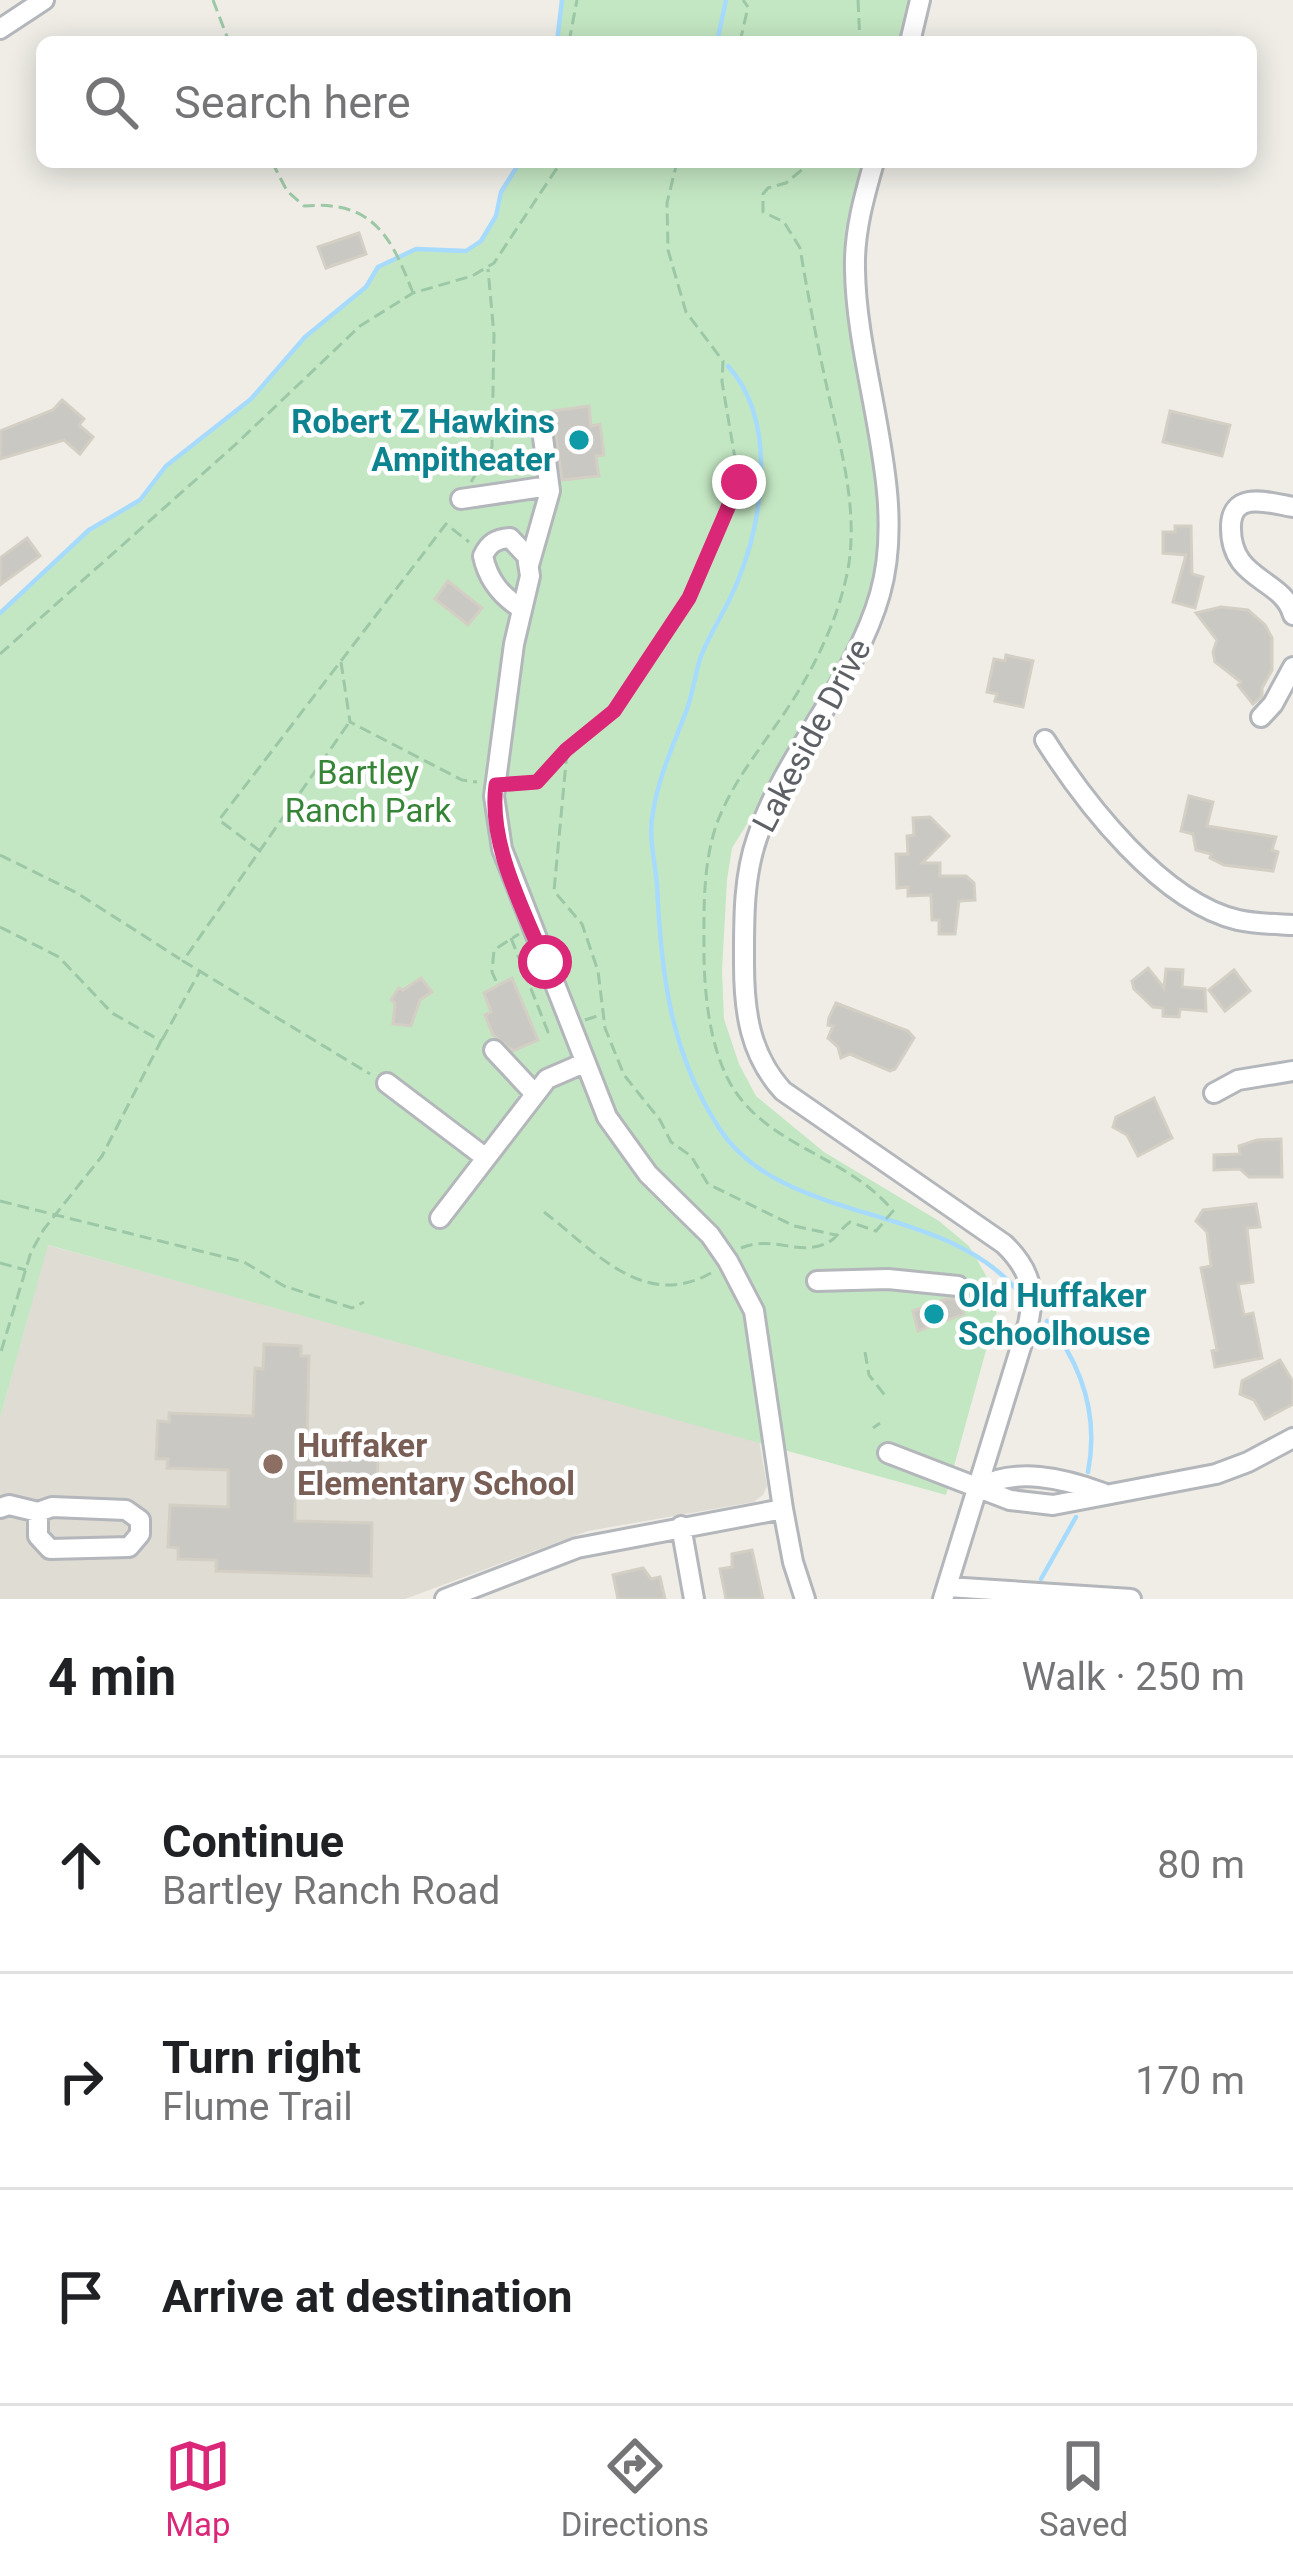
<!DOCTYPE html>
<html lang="en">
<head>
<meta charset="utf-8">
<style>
  :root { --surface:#fff; --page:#f2f2f2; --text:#202124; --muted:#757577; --line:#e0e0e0; --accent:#db2777 }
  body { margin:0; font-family:Roboto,sans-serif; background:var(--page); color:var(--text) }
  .stop { position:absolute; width:36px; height:36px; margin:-27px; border:9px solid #db2777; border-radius:50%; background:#fff }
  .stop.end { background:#db2777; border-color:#fff; box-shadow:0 3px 12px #0008 }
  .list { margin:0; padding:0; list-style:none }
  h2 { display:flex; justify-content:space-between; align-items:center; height:156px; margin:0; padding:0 48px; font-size:51px }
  h2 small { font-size:39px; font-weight:400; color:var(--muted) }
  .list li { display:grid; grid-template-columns:78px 1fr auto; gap:36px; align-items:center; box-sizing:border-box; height:216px; padding:0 48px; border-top:3px solid var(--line) }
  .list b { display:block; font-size:45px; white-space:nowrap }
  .list p { margin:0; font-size:39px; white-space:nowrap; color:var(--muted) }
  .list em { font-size:39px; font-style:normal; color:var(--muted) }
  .icon { flex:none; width:66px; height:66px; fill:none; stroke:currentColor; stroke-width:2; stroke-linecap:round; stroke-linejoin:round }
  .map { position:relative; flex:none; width:1293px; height:1599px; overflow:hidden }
  .search { position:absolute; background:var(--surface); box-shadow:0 6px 30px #0003; left:36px; right:36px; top:36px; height:132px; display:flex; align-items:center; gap:30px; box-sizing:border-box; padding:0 42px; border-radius:18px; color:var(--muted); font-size:45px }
  .sheet { height:804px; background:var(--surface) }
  nav { display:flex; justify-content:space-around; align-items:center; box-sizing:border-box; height:168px; border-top:3px solid var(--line); background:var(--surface); font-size:33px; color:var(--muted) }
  nav a { display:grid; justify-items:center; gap:6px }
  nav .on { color:var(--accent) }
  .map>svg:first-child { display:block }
  .education { fill:#dfdcd4 }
  .green { fill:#c4e7c3 }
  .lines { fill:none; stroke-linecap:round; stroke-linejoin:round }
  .stream { stroke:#a7dbfe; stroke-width:4.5 }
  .building { fill:#cac8c3; stroke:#d4cfc4; stroke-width:3 }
  .minor-casing { stroke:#b3b6ba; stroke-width:24 }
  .path { stroke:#9cc8a7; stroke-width:3; stroke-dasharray:12 6; stroke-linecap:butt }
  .minor { stroke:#fff; stroke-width:18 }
  .route { stroke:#db2777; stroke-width:15 }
  .culture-dot { fill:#0f9aa8; stroke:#fff; stroke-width:4.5 }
  .education-dot { fill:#8d6e63; stroke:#fff; stroke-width:4.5 }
  .labels { text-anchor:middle; stroke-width:9; stroke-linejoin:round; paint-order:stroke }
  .culture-label { font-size:33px; font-weight:bold; fill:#0d838f; stroke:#fff; text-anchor:end }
  .street-label { font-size:33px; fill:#5d6166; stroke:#fff }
  .park-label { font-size:33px; fill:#368537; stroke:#fff }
  .education-label { font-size:33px; font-weight:bold; fill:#785e54; stroke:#fff; text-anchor:start }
</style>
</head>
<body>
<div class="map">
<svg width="1293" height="1599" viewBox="0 0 1293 1599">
  <rect width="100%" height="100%" fill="#efede6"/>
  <path class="education" d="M47,1245L759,1440L767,1486L763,1495L754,1502L588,1531L405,1599H0V1418Z"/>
  <path class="green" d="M562,0H917L907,42H557Z
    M520,162H869L849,243L887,531L872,612L765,809L752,816L732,848L727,880L722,971L724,1019L739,1064L756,1096L824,1152L939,1221L969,1246L1000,1300L946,1495L48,1245L0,1418V613L89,530L140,500L166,466L251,399L305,337L366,287L378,267L416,249L466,251L481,241L496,216L501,192Z"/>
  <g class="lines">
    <path class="stream" d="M557,42L562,0
      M717,42L726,0
      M728,366C778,421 763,520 737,583C727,608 711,631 701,656C695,674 693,692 687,709C674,744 659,775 653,812C648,836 655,861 657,885C661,973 670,1052 719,1128C782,1225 940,1201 1017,1290
      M0,613L89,530L140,500L166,466L251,399L305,337L366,287L378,267L416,249L466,251L481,241L496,216L501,192L520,162
      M1047,1321C1082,1365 1099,1415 1088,1472
      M1041,1579L1076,1517"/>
  </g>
  <path class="building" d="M359,233L366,254L326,268L318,247Z
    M62,400L84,419L79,425L93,437L80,454L64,440L0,459V431L53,410Z
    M589,406L591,426L600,424L604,455L596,456L599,476L562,480L552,411Z
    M1170,411L1230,425L1222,456L1163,442Z
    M1175,526H1191L1192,574L1203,577L1195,608L1173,602L1186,555L1163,553V532H1175Z
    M27,538L40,556L0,585V558Z
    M448,581L482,608L468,625L435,599Z
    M1221,607L1248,610L1265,625L1272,638V670L1262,688V696L1253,704L1238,685L1241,682L1215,662L1213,652L1217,640L1196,613Z
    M1006,655L1033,661L1023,707L995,701L997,694L987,692L994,659L1005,661Z
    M1189,796L1213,802L1207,826L1276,837L1272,850L1278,852L1273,871L1224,865L1210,858L1211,854L1196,850L1193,834L1181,831Z
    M930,817L949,836L922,863H940V876H966L974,883L975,900L959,901L955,934H939V920H932L931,895L908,896V887L897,888L896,854H908L907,836L914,835L913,818Z
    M1148,968L1164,988L1166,969L1183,970L1182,987L1205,989L1206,1011L1180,1009L1179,1017L1163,1016V1008L1153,1007L1134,989L1132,981Z
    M1234,970L1250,991L1225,1011L1209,990Z
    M421,978L432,992L420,1000L411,1026L393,1024L395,1003L391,1000L399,988L403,990Z
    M512,978L538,1040L513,1051L493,1035L485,1015L491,1012L484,993Z
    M836,1003L908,1031L914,1038L895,1069L890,1071L850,1054L841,1058L838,1047L828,1038L833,1026L828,1025L829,1018Z
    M1154,1098L1172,1138L1138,1156L1127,1135L1113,1127L1116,1117Z
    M1281,1139L1282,1177H1249L1240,1169L1214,1170V1155L1240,1154L1239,1146L1257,1140Z
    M1256,1204L1260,1227L1247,1228L1253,1282L1238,1284L1244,1315L1253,1313L1262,1358L1215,1367L1212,1351L1217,1350L1201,1268L1211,1266L1207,1232L1196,1221L1203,1210Z
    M946,1299H958L964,1314L918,1331L913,1311Z
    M264,1344L301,1346V1356H309L307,1441L354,1442V1451L378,1452L377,1489H366V1498L295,1496V1521L372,1523L371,1576L216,1571V1560L178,1559V1548L168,1547L170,1505L228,1507V1470L167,1468L168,1459H156L158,1421L169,1422V1413L253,1416L255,1368L263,1369Z
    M1280,1360L1293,1382V1404L1265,1419L1254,1400L1240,1394L1242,1381Z
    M752,1550L763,1599H726L720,1569L732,1567V1554Z
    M643,1568L651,1579L660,1577L665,1599H618L613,1575Z"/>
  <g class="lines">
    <g class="minor-casing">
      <path id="minor" d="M0,29L44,0
        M910,42L920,0
        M874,162C864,197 854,232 855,269C856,373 909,492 880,594C855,682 785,753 757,838C743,878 744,923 744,964C744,1012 750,1055 783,1091L1004,1244C1029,1268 1036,1290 1028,1324L943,1599
        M461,499L549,486
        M1293,507C1270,503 1233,490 1231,525C1229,582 1283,577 1293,615
        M529,565L550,491L543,437
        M522,609C501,596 488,580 483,556C489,543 496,539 510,538L527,556L530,576L514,644L494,796L502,849L607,1117L648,1174L710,1235L728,1261L754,1311L783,1509L793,1562L805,1599
        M1261,717L1273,704L1293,667
        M1045,740C1085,803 1161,902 1238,920C1256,924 1275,924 1293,925
        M494,1050L535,1094
        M387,1083L486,1158
        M1214,1093L1238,1080L1293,1071
        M440,1218L547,1079L584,1063
        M817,1281L888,1279L958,1286
        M888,1453L1010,1500L1053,1505L1216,1474L1248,1462L1293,1438
        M977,1488C1016,1467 1063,1478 1103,1493
        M0,1508L9,1505L38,1512L52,1507L126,1510L140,1520V1534L129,1547L50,1549L38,1536V1512
        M681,1526L694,1599
        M948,1587L1131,1599
        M445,1599L577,1548L783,1509"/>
    </g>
    <path class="path" d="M213,0L229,42
      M858,0L860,42
      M569,42L577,0
      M740,42L748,7L743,0
      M272,162L287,191L304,206C373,200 391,236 413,293
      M471,482L492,447L494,335L488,269
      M0,654L236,444L360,326L413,293L472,276L494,263L561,162
      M341,662L350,722L462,780L477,782
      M348,724L183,961L370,1074
      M567,752L554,891L582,924L598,971L605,1028L624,1075L660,1120L671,1142L691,1156L708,1184L794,1226L836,1235
      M511,784L537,782L566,750L614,711L689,598L739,482L722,382L723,361L686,312L668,250L667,203L677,162
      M260,851L219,820L446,524L469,542
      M0,855L77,893L180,959
      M0,927L59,957L112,1013L161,1041L102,1156L44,1229L31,1252L0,1355
      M511,938L548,1032L553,1031
      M496,981L492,972L494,950L519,934
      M585,1020L603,1014
      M162,1040L200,971
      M0,1201L244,1262L284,1286L352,1308L364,1302
      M544,1212C595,1251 646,1314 716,1270
      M741,1248C774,1234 799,1258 829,1242C838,1237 841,1228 850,1222L876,1231L893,1211C849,1156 766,1147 730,1083C710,1046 705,999 704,958C704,912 702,866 717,823C733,780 765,743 789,706C816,665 841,613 849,563C858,499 837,436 824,374C815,332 807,290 800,248L784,222L763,212V194L768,188L786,183L811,162
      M0,1263L26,1270
      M865,1352L869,1375L887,1398
      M873,1428L880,1423"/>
    <use href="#minor" class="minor"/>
  </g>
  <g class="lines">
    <path class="route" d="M545,962C523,909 488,843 496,785L537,782L566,750L614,711L689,598L739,482"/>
  </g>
  <g class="culture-dot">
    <circle cx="579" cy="440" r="12"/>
    <circle cx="934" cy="1314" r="12"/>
  </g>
  <circle class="education-dot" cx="273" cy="1464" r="12"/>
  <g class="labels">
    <g class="culture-label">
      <text x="555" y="433">Robert Z Hawkins<tspan x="555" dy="38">Ampitheater</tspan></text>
      <text x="958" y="1307" text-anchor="start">Old Huffaker<tspan x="958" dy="38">Schoolhouse</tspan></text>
    </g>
    <g class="street-label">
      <text transform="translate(811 735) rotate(-62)" y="12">Lakeside Drive</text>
    </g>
    <g class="park-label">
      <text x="368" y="784">Bartley<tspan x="368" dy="38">Ranch Park</tspan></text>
    </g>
    <g class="education-label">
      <text x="297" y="1457">Huffaker<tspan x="297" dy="38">Elementary School</tspan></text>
    </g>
  </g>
</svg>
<div class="stop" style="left:545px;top:962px"></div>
<div class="stop end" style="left:739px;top:482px"></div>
<div class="search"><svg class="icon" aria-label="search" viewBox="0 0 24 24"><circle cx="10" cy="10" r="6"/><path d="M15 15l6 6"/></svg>Search here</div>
</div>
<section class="sheet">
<h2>4 min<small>Walk · 250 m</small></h2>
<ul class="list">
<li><svg class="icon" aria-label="ahead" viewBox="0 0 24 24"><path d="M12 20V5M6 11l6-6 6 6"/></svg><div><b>Continue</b><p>Bartley Ranch Road</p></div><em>80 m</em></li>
<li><svg class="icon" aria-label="right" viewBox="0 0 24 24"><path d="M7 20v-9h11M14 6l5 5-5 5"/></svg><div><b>Turn right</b><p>Flume Trail</p></div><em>170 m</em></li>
<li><svg class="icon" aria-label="arrive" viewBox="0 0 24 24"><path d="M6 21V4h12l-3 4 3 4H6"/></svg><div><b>Arrive at destination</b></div></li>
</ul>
</section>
<nav>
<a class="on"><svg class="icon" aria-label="map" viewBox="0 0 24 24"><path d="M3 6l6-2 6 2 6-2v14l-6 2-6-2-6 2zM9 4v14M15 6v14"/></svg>Map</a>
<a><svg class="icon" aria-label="directions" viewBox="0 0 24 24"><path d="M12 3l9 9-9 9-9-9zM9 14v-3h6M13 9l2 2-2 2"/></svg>Directions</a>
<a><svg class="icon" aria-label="saved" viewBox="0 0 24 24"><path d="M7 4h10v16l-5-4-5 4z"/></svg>Saved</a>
</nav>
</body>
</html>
